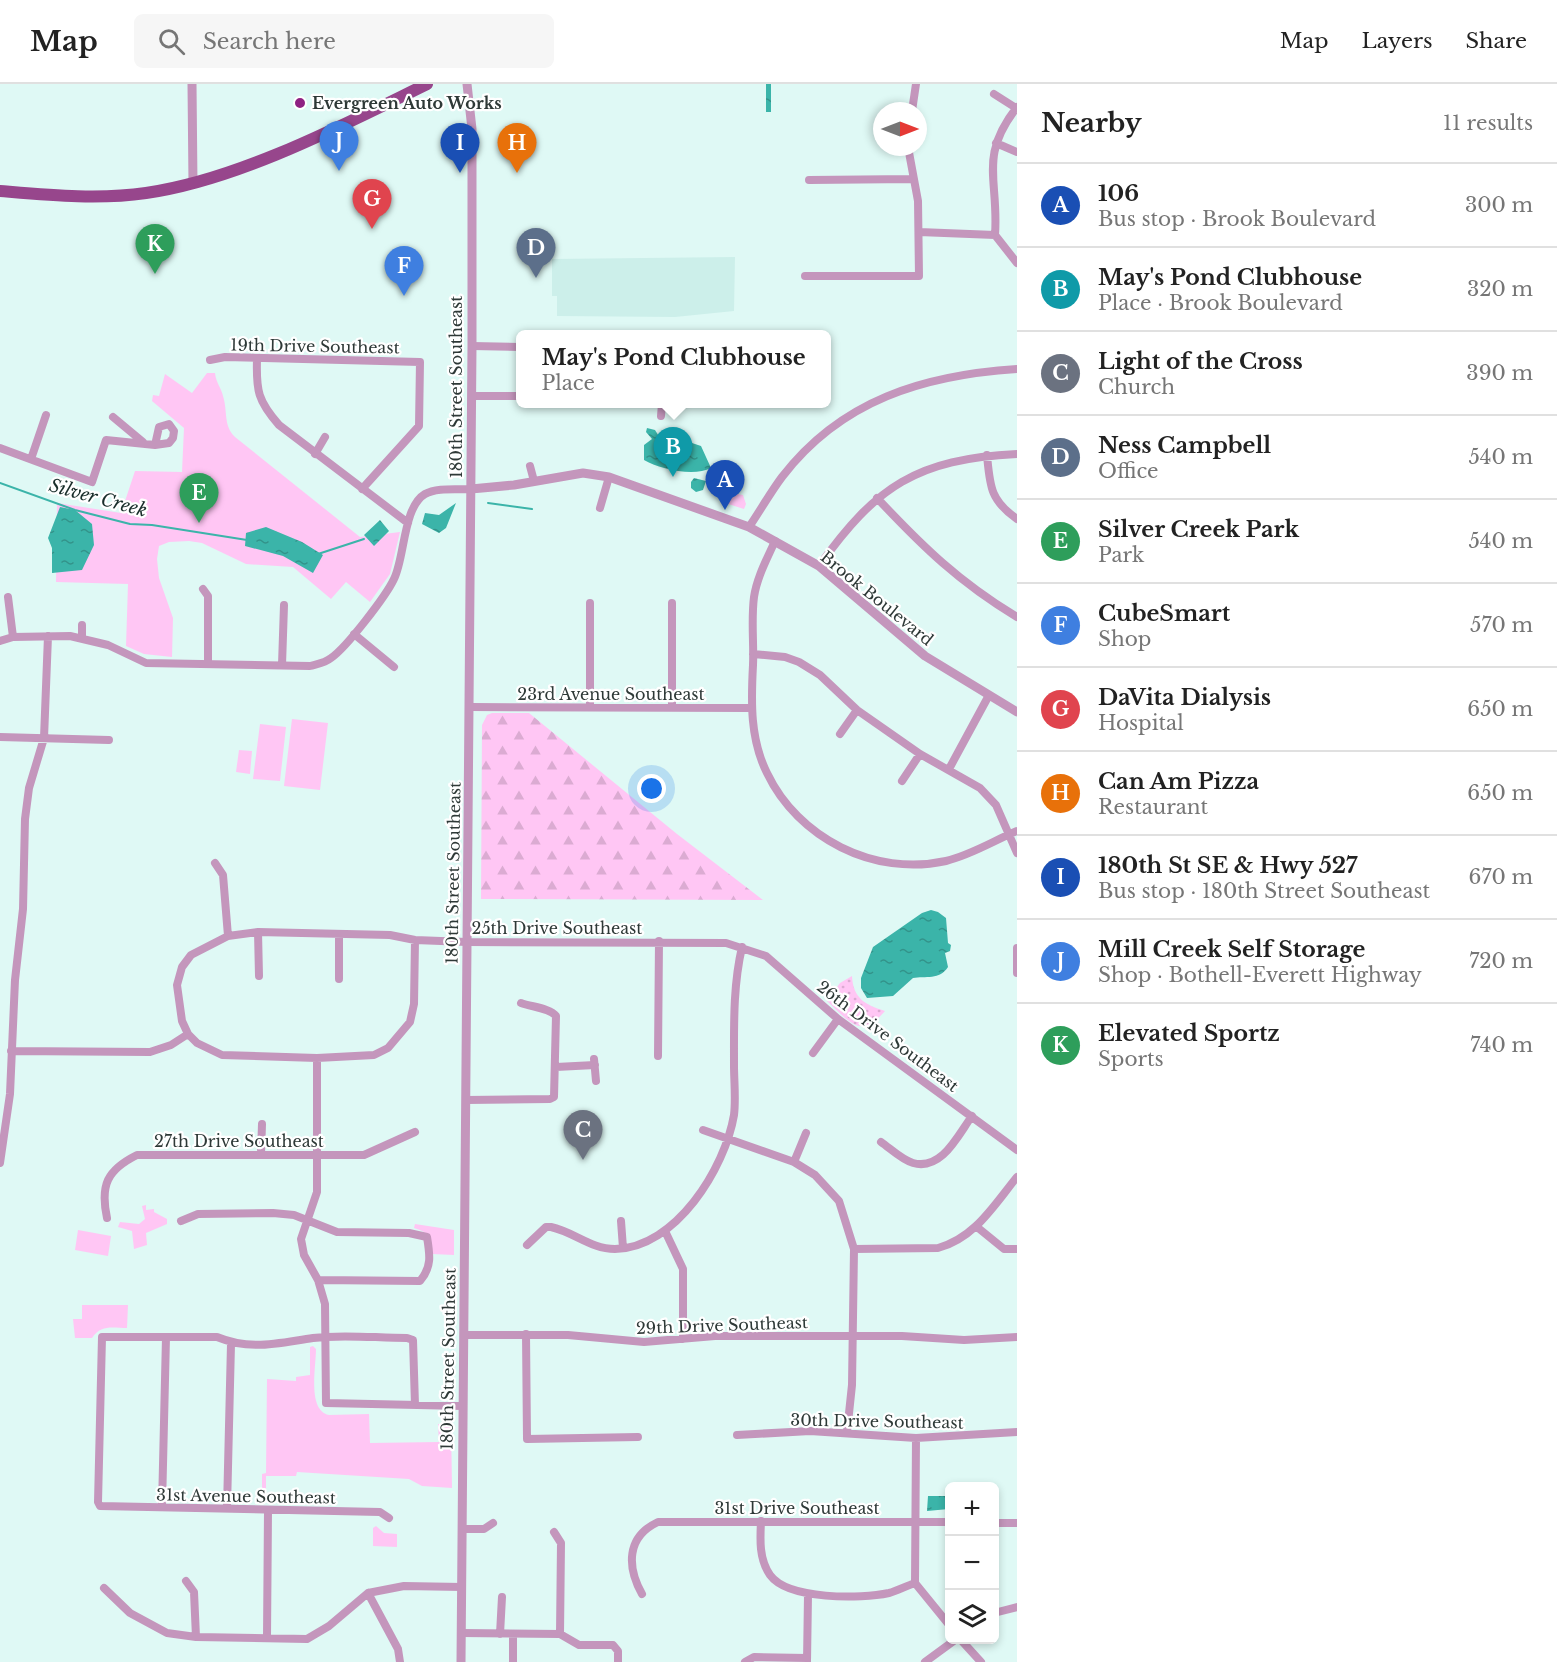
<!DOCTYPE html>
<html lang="en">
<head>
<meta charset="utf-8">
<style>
  :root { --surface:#fff; --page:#f6f6f6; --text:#222; --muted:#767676; --line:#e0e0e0; --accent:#8f2183 }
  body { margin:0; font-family:"Libre Baskerville",serif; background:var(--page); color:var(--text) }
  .controls { position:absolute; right:18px; bottom:18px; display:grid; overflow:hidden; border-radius:9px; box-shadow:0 3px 9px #0003 }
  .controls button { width:54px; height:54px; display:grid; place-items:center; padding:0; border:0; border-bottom:2px solid var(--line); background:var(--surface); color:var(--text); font:30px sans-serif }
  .compass { position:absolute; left:873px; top:18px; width:54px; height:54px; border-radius:50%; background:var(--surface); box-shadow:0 3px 9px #0003; rotate:90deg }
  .you { position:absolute; left:652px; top:705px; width:21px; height:21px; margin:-15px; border:4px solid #fff; border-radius:50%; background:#1a73e8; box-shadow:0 0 0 9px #1a73e833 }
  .badge { display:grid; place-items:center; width:39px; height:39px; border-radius:50%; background:var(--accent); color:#fff; font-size:20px; font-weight:700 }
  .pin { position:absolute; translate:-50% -50px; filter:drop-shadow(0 2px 3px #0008) }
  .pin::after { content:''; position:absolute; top:32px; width:21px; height:18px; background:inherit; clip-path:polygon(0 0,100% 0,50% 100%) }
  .popup { position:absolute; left:516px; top:246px; width:315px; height:78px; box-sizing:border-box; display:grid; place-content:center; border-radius:9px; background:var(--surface); filter:drop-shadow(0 2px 4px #0005); font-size:20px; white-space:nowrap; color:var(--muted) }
  .popup b { font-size:22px; color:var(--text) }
  .popup::after { content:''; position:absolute; left:50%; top:100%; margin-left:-12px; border:12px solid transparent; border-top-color:var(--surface) }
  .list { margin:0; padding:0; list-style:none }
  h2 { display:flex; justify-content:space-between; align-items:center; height:78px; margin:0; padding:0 24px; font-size:26px }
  h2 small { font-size:20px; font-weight:400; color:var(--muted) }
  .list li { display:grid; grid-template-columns:39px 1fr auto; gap:18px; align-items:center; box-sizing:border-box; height:84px; padding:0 24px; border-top:2px solid var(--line) }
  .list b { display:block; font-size:22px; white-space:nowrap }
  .list p { margin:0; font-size:20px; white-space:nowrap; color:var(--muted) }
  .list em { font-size:20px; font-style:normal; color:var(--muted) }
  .icon { flex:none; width:33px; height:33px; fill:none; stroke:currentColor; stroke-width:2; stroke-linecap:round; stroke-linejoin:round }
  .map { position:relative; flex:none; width:1017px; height:1578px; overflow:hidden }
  header { display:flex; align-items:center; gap:36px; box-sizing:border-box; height:84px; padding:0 30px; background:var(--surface); border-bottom:2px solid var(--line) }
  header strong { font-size:28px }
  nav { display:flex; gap:33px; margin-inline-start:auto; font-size:21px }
  .search { width:420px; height:54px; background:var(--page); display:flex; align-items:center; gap:15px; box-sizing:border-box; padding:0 21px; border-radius:9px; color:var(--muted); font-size:22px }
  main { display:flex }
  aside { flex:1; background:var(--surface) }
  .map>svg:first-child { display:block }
  .built { fill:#ccefea }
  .grass { fill:url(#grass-dots) }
  .forest { fill:url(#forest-firs) }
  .park { fill:#ffc6f4 }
  .water { fill:url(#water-ripples) }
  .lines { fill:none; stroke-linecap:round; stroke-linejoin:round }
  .stream { stroke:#3bb4a9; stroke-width:2 }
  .minor { stroke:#c496bc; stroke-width:8 }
  .tertiary { stroke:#c496bc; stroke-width:9 }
  .primary { stroke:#97468c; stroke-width:12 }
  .poi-dot { fill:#8f2183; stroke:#fff; stroke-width:2 }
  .labels { text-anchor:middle; stroke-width:4.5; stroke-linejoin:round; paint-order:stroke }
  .poi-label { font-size:16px; font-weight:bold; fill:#2e3937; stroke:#fff; text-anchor:start }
  .street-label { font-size:16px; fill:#2e3937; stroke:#fff }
  .water-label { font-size:18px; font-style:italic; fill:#192e2b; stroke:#fff }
</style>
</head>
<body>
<header>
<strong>Map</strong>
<div class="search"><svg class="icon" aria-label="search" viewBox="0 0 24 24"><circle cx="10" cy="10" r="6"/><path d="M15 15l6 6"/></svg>Search here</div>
<nav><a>Map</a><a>Layers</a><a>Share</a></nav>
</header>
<main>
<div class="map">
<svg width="1017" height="1578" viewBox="0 0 1017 1578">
  <defs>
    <pattern id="grass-dots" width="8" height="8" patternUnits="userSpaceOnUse" patternTransform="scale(1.5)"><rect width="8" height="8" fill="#ffc6f4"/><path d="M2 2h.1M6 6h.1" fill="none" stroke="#dbabd2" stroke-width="1.8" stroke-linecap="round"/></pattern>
    <pattern id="forest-firs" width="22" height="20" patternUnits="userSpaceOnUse" patternTransform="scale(1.5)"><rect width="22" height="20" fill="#ffc6f4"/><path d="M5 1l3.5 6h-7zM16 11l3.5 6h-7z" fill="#dbabd2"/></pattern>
    <pattern id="water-ripples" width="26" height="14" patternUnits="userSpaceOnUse" patternTransform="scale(1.5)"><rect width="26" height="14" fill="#3bb4a9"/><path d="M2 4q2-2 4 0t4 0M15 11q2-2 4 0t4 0" fill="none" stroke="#32938a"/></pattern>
  </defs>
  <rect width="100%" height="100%" fill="#dff9f5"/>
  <path class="built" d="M735,173L734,227L675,233L557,232V212H552V175Z"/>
  <path class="grass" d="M852,892C853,915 866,921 885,927C860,956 850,938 827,917L840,899Z"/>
  <path class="forest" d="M492,629H529L677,750L763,816L481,815L482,641L487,631Z"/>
  <path class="park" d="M207,289H215C216,299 221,303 223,312C228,328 223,341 235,353L360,453L400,448L390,490L370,518L346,498L331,515L293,483L246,480L202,459L189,457L169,458L159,462L157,475L159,494L173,534L172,573L144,570L126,562L128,500L56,498L57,419L121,429L135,387L182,388L184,344L152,317L153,311L159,312L165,290L192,309Z
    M725,408L743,411L746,420L744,425L722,418Z
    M292,635L328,639L320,706L284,702Z
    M260,640L286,643L280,697L253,695Z
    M239,666L252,667L250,690L236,688Z
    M146,1121V1126L154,1125V1128L167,1135V1140L146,1149L147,1161L134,1165L132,1147L118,1143L120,1138L139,1140L145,1135L142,1122Z
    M415,1140L454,1146V1171L432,1170C431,1153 430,1149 414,1144Z
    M78,1146L111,1152L108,1172L75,1166Z
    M82,1221H128L127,1244C113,1244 101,1240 92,1254H75L73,1235H82Z
    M313,1262L316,1265C316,1284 307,1326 329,1331L369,1330L370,1359L439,1358L438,1340H451L452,1404L422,1402L409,1395L297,1388L296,1392H266V1418H262V1390L266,1389L267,1295L296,1297V1293L310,1291V1263Z
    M376,1442L384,1449L397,1450V1463L373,1462V1444Z"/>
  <path class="water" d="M766,0H771V28H766Z
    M647,344L655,346L660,354L669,352L676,361L692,359L701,362L711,384C694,393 659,385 644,376V361L652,355L646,348Z
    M694,394L706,397L703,406L696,408L691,404V398Z
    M456,419L446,444L439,449L422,440L425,429L439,431Z
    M60,423L75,426L92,440L94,461L82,486L52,489V464L48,454Z
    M380,436L389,447L374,462L364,451Z
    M266,443L302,458L323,471L313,489L283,472L245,462L246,449Z
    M931,826L938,828L946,834L948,859L951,861L950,867L945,869L948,883C940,896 925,892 913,894L893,912L867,914L861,904V894L873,863L922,829Z
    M928,1412H949V1425L927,1427Z"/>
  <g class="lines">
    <path class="stream" d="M0,399L75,426L130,440L152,441L247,456
      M488,419L532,425
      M318,470L364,455"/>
    <path class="minor" d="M994,10L1016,24
      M912,27L916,0
      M996,59L1017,68
      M809,96L913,95
      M919,148L995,151
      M995,151C999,95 978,73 1017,23
      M995,151L1017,179
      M805,192H919L918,117L908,63
      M472,262L520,263
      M257,275C256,307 258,317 279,341L408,439
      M210,276L225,273L420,278L419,342L362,405
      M472,312H520
      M661,332L662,320
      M113,333L143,358
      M0,364L92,398L106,356L155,361L169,359L173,354L174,347L169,340L159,343L155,361
      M315,370L325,353
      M987,371C990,402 990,416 1017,435
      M31,375L46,331
      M530,382L534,397
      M877,414C923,463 959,498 1017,533
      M600,424L609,393
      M749,443C760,427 770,409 782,393C841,316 924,291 1017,285
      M775,457C767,475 757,493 754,513C751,536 754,559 753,581C751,618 750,655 767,689C798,754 874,793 946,777C971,771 993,757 1017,747
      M819,482C876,402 917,375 1017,370
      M203,505L208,512V580
      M8,513L13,553
      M82,541V554
      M354,550L394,583
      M0,557L13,553L70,552L108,561L146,579L310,582C317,580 325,579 331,574C346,564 386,512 394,495C405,473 403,423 425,410C437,403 458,406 471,405
      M753,570L785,573L799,578L820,591L857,626L920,670L980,704L996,721L1017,769
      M282,581L284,521
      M590,622V519
      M672,622V519
      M471,623L751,624
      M840,650L857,626
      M0,653L109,656
      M949,685L988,613
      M902,697L920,670
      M215,779L223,791L228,852
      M258,848L259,892
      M415,856L414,920L410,938L388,964L374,971L317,974L222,971L197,959L188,950L182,937L177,901L182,883L191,871L228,852L258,848L390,851L415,856L467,858L726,859L766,872L838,935L1017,1066
      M1017,864V889
      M339,895V851
      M11,967L150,968L171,961L188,950
      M813,969L838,935
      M658,972L659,857
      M317,974V1108L301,1155L304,1171L318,1196L325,1220L326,1319L463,1322
      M594,975L596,997
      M556,983L595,981
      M466,1016L550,1015L554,1013L556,932C550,924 532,923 521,919
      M703,1046L794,1078L815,1091L839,1117L854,1165L852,1301L847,1348
      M881,1058C891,1065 902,1076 913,1079C942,1087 958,1051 972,1032
      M261,1070L262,1040
      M794,1078L806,1049
      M0,1079L10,1010L15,896L23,825L25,735L29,704L44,654L48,552
      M107,1134C100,1101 107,1086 137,1071H364L415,1048
      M181,1137L198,1130L273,1129L294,1131L337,1148L409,1149L427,1153C430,1171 432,1183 420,1197L318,1196
      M621,1137L623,1164
      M977,1143L1004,1165H1017
      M665,1147L683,1185V1255
      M527,1161L546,1143H551C574,1148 591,1165 615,1165C676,1164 725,1084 734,1031C736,1015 734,997 734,981C734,940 733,902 742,863
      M854,1165L938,1164C975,1154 994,1121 1017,1093
      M526,1250L527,1355L638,1353
      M464,1251H568L644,1258L715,1252H902L964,1256L1017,1253
      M737,1351L810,1347L916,1354L1017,1348
      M162,1423L166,1253
      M227,1424L231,1260
      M389,1434L380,1428L100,1422L98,1418L102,1253H217C251,1267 278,1259 313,1254C343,1250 376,1254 407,1254L413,1256L415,1321
      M761,1437C760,1456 759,1475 770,1491C788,1516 861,1515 889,1509C897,1507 906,1502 915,1499
      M994,1439H1017
      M462,1445H484L493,1439
      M554,1448L561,1459L560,1550
      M186,1497L194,1508L196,1553
      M915,1499L916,1354
      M915,1499L950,1542
      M104,1504L130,1529L167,1549L196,1553L307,1555L329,1542L368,1509L404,1502L462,1503
      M368,1509L398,1565L400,1578
      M642,1510C627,1483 626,1453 658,1438H950
      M994,1529L1017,1523
      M462,1549L560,1550L579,1561H613L618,1567V1578
      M500,1550L502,1513
      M267,1554L268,1427
      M961,1556L981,1578
      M513,1578V1550
      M745,1578L754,1573L807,1574
      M807,1578L808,1511
      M925,1578L955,1556"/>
    <path class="tertiary" d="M192,0L193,100
      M471,405L514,401L583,389L609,393L749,443L819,482L925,572L1017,628
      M461,1578L472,262V45L467,0"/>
    <path class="primary" d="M0,107C48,111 98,116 146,109C238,96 343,41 427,0"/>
  </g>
  <circle class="poi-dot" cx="300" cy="19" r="6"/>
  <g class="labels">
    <g class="poi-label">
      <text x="312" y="25">Evergreen Auto Works</text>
    </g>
    <g class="street-label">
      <text transform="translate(315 262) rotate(1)" y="6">19th Drive Southeast</text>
      <text transform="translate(456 303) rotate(-90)" y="6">180th Street Southeast</text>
      <text transform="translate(877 514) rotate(39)" y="6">Brook Boulevard</text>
      <text x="611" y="616">23rd Avenue Southeast</text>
      <text transform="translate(453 789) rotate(-89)" y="6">180th Street Southeast</text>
      <text x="557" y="850">25th Drive Southeast</text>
      <text transform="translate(888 952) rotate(37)" y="6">26th Drive Southeast</text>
      <text x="239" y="1063">27th Drive Southeast</text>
      <text transform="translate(722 1241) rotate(-2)" y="6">29th Drive Southeast</text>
      <text transform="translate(448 1275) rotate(-89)" y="6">180th Street Southeast</text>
      <text transform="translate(877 1337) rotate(1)" y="6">30th Drive Southeast</text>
      <text transform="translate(246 1412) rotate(1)" y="6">31st Avenue Southeast</text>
      <text x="797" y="1430">31st Drive Southeast</text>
    </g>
    <g class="water-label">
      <text transform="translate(98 414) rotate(15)" y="6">Silver Creek</text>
    </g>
  </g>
</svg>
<div class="controls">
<button>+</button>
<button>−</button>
<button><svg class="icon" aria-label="layers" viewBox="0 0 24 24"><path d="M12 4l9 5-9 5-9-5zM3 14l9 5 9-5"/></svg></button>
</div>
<svg class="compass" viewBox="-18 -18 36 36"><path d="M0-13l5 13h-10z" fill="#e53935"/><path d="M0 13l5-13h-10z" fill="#767676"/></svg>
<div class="you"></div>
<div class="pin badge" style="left:725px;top:426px;background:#1a4fb4">A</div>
<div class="pin badge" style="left:673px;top:393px;background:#0f9aa8">B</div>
<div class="popup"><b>May's Pond Clubhouse</b>Place</div>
<div class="pin badge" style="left:583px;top:1076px;background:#6b7280">C</div>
<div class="pin badge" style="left:536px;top:194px;background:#5c6f8a">D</div>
<div class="pin badge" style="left:199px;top:439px;background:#2e9e5b">E</div>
<div class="pin badge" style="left:404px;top:212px;background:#3f7fe0">F</div>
<div class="pin badge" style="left:372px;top:145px;background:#e0444e">G</div>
<div class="pin badge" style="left:517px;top:89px;background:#e8710a">H</div>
<div class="pin badge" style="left:460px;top:89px;background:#1a4fb4">I</div>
<div class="pin badge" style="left:339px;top:87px;background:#3f7fe0">J</div>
<div class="pin badge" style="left:155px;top:190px;background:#2e9e5b">K</div>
</div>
<aside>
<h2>Nearby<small>11 results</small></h2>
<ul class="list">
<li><span class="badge" style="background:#1a4fb4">A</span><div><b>106</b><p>Bus stop · Brook Boulevard</p></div><em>300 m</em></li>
<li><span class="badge" style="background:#0f9aa8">B</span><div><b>May's Pond Clubhouse</b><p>Place · Brook Boulevard</p></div><em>320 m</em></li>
<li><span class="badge" style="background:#6b7280">C</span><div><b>Light of the Cross</b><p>Church</p></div><em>390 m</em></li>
<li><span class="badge" style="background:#5c6f8a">D</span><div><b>Ness Campbell</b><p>Office</p></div><em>540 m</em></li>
<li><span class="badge" style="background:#2e9e5b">E</span><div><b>Silver Creek Park</b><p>Park</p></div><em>540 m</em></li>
<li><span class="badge" style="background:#3f7fe0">F</span><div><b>CubeSmart</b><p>Shop</p></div><em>570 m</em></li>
<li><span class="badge" style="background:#e0444e">G</span><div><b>DaVita Dialysis</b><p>Hospital</p></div><em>650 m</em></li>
<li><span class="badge" style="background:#e8710a">H</span><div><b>Can Am Pizza</b><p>Restaurant</p></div><em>650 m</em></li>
<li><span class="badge" style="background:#1a4fb4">I</span><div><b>180th St SE &amp; Hwy 527</b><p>Bus stop · 180th Street Southeast</p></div><em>670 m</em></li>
<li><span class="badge" style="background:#3f7fe0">J</span><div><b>Mill Creek Self Storage</b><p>Shop · Bothell-Everett Highway</p></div><em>720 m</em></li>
<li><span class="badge" style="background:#2e9e5b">K</span><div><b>Elevated Sportz</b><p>Sports</p></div><em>740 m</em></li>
</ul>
</aside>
</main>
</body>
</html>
